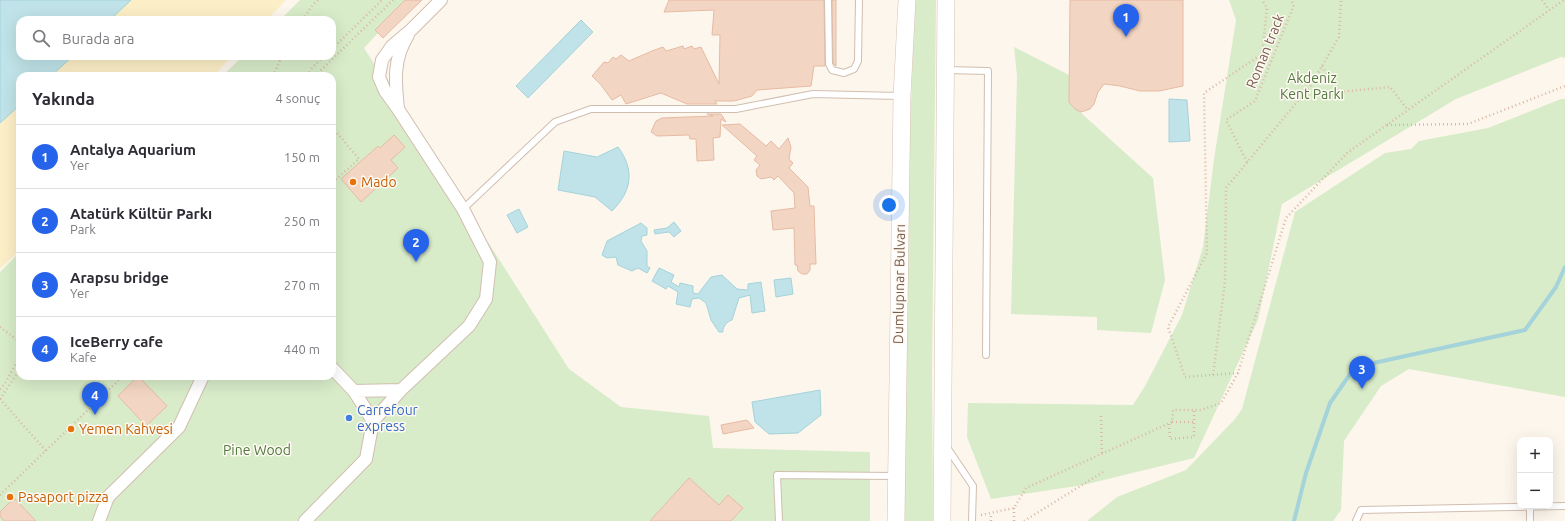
<!DOCTYPE html>
<html lang="tr">
<head>
<meta charset="utf-8">
<style>
  :root { --surface:#fff; --page:#f7f7f7; --text:#2b2b33; --muted:#7c7c81; --line:#e1e1e2; --accent:#2563eb }
  body { margin:0; font-family:Ubuntu,sans-serif; background:var(--page); color:var(--text) }
  .controls { position:absolute; right:12px; bottom:12px; display:grid; overflow:hidden; border-radius:8px; box-shadow:0 4px 16px #0002 }
  .controls button { width:36px; height:36px; display:grid; place-items:center; padding:0; border:0; border-bottom:1px solid var(--line); background:var(--surface); color:var(--text); font:20px sans-serif }
  .you { position:absolute; left:889px; top:205px; width:14px; height:14px; margin:-10px; border:3px solid #fff; border-radius:50%; background:#1a73e8; box-shadow:0 0 0 6px #1a73e833 }
  .badge { display:grid; place-items:center; width:26px; height:26px; border-radius:50%; background:var(--accent); color:#fff; font-size:13px; font-weight:700 }
  .pin { position:absolute; translate:-50% -33px; filter:drop-shadow(0 1px 2px #0008) }
  .pin::after { content:''; position:absolute; top:21px; width:14px; height:12px; background:inherit; clip-path:polygon(0 0,100% 0,50% 100%) }
  .list { margin:0; padding:0; list-style:none }
  h2 { display:flex; justify-content:space-between; align-items:center; height:52px; margin:0; padding:0 16px; font-size:17px }
  h2 small { font-size:13px; font-weight:400; color:var(--muted) }
  .list li { display:grid; grid-template-columns:26px 1fr auto; gap:12px; align-items:center; box-sizing:border-box; height:64px; padding:0 16px; border-top:1px solid var(--line) }
  .list b { display:block; font-size:15px; white-space:nowrap }
  .list p { margin:0; font-size:13px; white-space:nowrap; color:var(--muted) }
  .list em { font-size:13px; font-style:normal; color:var(--muted) }
  .icon { flex:none; width:22px; height:22px; fill:none; stroke:currentColor; stroke-width:2; stroke-linecap:round; stroke-linejoin:round }
  .map { position:relative; flex:none; width:1565px; height:521px; overflow:hidden }
  .search { position:absolute; background:var(--surface); box-shadow:0 4px 16px #0002; left:16px; top:16px; width:320px; height:44px; display:flex; align-items:center; gap:10px; box-sizing:border-box; padding:0 14px; border-radius:12px; color:var(--muted); font-size:15px }
  .panel { position:absolute; background:var(--surface); box-shadow:0 4px 16px #0002; left:16px; top:72px; width:320px; height:308px; border-radius:12px }
  .map>svg:first-child { display:block }
  .green { fill:#d8ecc9 }
  .sand { fill:#fcefc7 }
  .water { fill:#bfe3e8; stroke:#a5d3da }
  .lines { fill:none; stroke-linecap:round; stroke-linejoin:round }
  .stream { stroke:#a5d3da; stroke-width:4 }
  .building { fill:#f3d5c3; stroke:#e6bba3 }
  .service-casing { stroke:#d1beb0; stroke-width:8 }
  .minor-casing { stroke:#d1beb0; stroke-width:14 }
  .secondary-casing { stroke:#d6c0b0; stroke-width:18 }
  .path { stroke:#d9b8a5; stroke-width:2.5; stroke-dasharray:1 3; stroke-linecap:butt }
  .service { stroke:#fff; stroke-width:6 }
  .minor { stroke:#fff; stroke-width:12 }
  .secondary { stroke:#fff; stroke-width:17 }
  .food-dot { fill:#e8710a; stroke:#fffaf3; stroke-width:1.5 }
  .shop-dot { fill:#3f7fe0; stroke:#fffaf3; stroke-width:1.5 }
  .labels { text-anchor:middle; stroke-width:3; stroke-linejoin:round; paint-order:stroke }
  .street-label { font-size:14px; fill:#7a5c4d; stroke:#fffaf3 }
  .park-label { font-size:14px; fill:#537a41; stroke:#fffaf3 }
  .food-label { font-size:14px; fill:#c56008; stroke:#fffaf3; text-anchor:start }
  .shop-label { font-size:14px; fill:#366cbe; stroke:#fffaf3; text-anchor:start }
</style>
</head>
<body>
<div class="map">
<svg width="1565" height="521" viewBox="0 0 1565 521">
  <rect width="100%" height="100%" fill="#fdf6ec"/>
  <path class="green" d="M300,0H409L364,48L569,369L621,407L709,416L713,448L870,452V521H0V272L20,252V376H332V76H222L243,56H332V20H280Z
    M915,0H936L932,371L933,521H903L909,156Z
    M1229,0H1565V58L1561,57L1456,99L1282,204L1258,320L1194,458L1083,485L991,499L967,437L968,403L1133,405L1145,386L1182,315L1203,247L1214,159L1236,20Z
    M1014,47L1069,75V102L1153,178L1165,280L1151,333L1097,330V317L1011,314L1017,76Z
    M1561,99H1565V397L1409,369L1381,386L1344,441L1341,510L1333,521H1087L1117,497L1186,470L1235,419L1242,409L1295,212L1385,153L1411,149L1419,141L1488,128Z"/>
  <path class="sand" d="M131,0H286L267,20H110Z
    M73,56H232L213,76H51Z
    M20,105V250L0,269V123Z"/>
  <path class="water" d="M0,0H131L110,20H20V56H73L51,76H20V105L0,123Z
    M581,20L593,32L528,98L516,86Z
    M1169,99L1187,100L1190,141L1169,142Z
    M618,147C635,170 632,191 612,211L595,197L558,190L564,151L597,157Z
    M519,209L528,227L517,233L507,215Z
    M674,222L681,231L674,237L669,232L655,234L654,230L667,228Z
    M641,223L647,228V235L642,236L641,241L647,251V266L650,268L647,273L638,268L632,271L618,265L616,257L607,258L602,255L607,241Z
    M659,268L674,275L671,282L679,287L680,283L693,286V293L698,294L711,277L722,275L737,289L748,290V284L761,282L765,311L752,313L750,295L739,298L732,320C727,321 722,328 723,332H719L711,320L706,303L699,298L692,299L690,307L676,304L678,292L668,286L666,289L652,281Z
    M791,278L793,294L776,297L774,280Z
    M820,390L821,415L798,433L769,434L755,422L752,402Z"/>
  <g class="lines">
    <path class="stream" d="M1294,521L1306,473L1330,403L1355,367L1525,330L1556,287L1565,267"/>
  </g>
  <path class="building" d="M405,0H422L383,38L375,30Z
    M669,0H824L825,66H814L811,86L757,90L752,96L734,101H715L717,104H687L661,93L626,104L621,95L612,100L601,85L592,76L604,62L608,63L613,57L616,59L621,55L629,61L652,51L663,47L666,51L683,46L684,49L692,46L694,49L701,47L719,84L720,35H712L714,10L664,12Z
    M832,0H836V66L833,63Z
    M1070,0H1183V86L1159,91H1140L1120,86L1104,84L1098,92L1094,104L1090,109L1081,112L1075,109L1069,102Z
    M707,114H721L726,122L721,119L720,137L713,138L714,160L697,161L696,139H690L689,135L657,136L651,132L656,121L662,118L713,116Z
    M740,124L766,146L771,141L779,149L788,138L791,147L789,159L793,163L789,168L808,187L810,206H814L816,264H810V270L807,274H802L798,271L797,265H795L794,228L773,230L771,211L795,208L794,193L778,176L774,180L771,177L761,179L757,176L756,170L760,165L754,160L757,156L722,125Z
    M394,135L405,147L391,160L398,168L361,202L341,179L378,146L380,148Z
    M138,376L167,406L146,426L118,396Z
    M747,420L754,428L723,434L721,425Z
    M689,478L719,505L728,495L743,508L731,521H650Z
    M14,498L36,521H4L0,516V512Z"/>
  <g class="lines">
    <g class="service-casing">
      <path id="service" d="M828,0L829,64L832,70L844,73L854,69L858,61L859,0
        M946,70L988,71L986,355
        M463,209L555,122L591,109H736L813,94L900,96
        M946,446L973,486L972,521
        M1530,507V521
        M779,521L777,475L896,476
        M1356,521L1361,510L1565,506"/>
    </g>
    <g class="minor-casing">
      <path id="minor" d="M398,108C395,81 393,59 408,35
        M332,368L354,391L401,390
        M354,391L373,421
        M99,521L108,497L179,427L203,376
        M305,521L366,459L373,421L401,390L469,326L486,299L490,262L463,209L398,109L385,91L379,77L382,60L392,46L412,29L441,0"/>
    </g>
    <g class="secondary-casing">
      <path id="secondary" d="M896,521L902,96L907,0
        M942,521L946,0"/>
    </g>
    <path class="path" d="M1542,0L1549,10
      M303,20L311,7L318,0
      M332,49L382,0
      M1322,66L1339,92L1390,87L1408,110
      M273,76L282,56
      M308,76L311,69L324,56
      M315,76L393,0
      M1387,125L1468,124L1565,86
      M332,127L359,159L332,183
      M1247,162L1226,120L1255,101L1294,5L1291,0
      M0,327L20,342
      M1238,373L1185,377L1168,327L1207,253L1204,93L1262,54L1267,8L1262,0
      M1213,375L1225,282L1226,188L1311,85L1339,37L1341,0
      M0,389L4,385L20,357
      M0,399L46,451
      M0,399L20,369
      M1101,416L1102,454
      M1172,422H1194
      M1169,424L1170,439L1194,437V410
      M0,495L123,376
      M981,515L1014,508L1026,488L1172,422L1173,410H1201L1221,403L1238,373L1286,218L1347,153L1564,0
      M991,521V513
      M1014,521V508
      M1024,521L1103,472"/>
    <use href="#service" class="service"/>
    <use href="#minor" class="minor"/>
    <use href="#secondary" class="secondary"/>
  </g>
  <g class="food-dot">
    <circle cx="353" cy="182" r="4"/>
    <circle cx="71" cy="429" r="4"/>
    <circle cx="10" cy="497" r="4"/>
  </g>
  <circle class="shop-dot" cx="349" cy="418" r="4"/>
  <g class="labels">
    <g class="street-label">
      <text transform="translate(1265 51) rotate(-68)" y="5">Roman track</text>
      <text transform="translate(899 284) rotate(-89)" y="5">Dumlupınar Bulvarı</text>
    </g>
    <g class="park-label">
      <text x="1312" y="83">Akdeniz<tspan x="1312" dy="16">Kent Parkı</tspan></text>
      <text x="257" y="455">Pine Wood</text>
    </g>
    <g class="food-label">
      <text x="361" y="187">Mado</text>
      <text x="79" y="434">Yemen Kahvesi</text>
      <text x="18" y="502">Pasaport pizza</text>
    </g>
    <g class="shop-label">
      <text x="357" y="415">Carrefour<tspan x="357" dy="16">express</tspan></text>
    </g>
  </g>
</svg>
<div class="controls">
<button>+</button>
<button>−</button>
</div>
<div class="you"></div>
<div class="pin badge" style="left:1126px;top:37px">1</div>
<div class="pin badge" style="left:416px;top:262px">2</div>
<div class="pin badge" style="left:1362px;top:389px">3</div>
<div class="pin badge" style="left:95px;top:415px">4</div>
<div class="search"><svg class="icon" aria-label="search" viewBox="0 0 24 24"><circle cx="10" cy="10" r="6"/><path d="M15 15l6 6"/></svg>Burada ara</div>
<section class="panel">
<h2>Yakında<small>4 sonuç</small></h2>
<ul class="list">
<li><span class="badge">1</span><div><b>Antalya Aquarium</b><p>Yer</p></div><em>150 m</em></li>
<li><span class="badge">2</span><div><b>Atatürk Kültür Parkı</b><p>Park</p></div><em>250 m</em></li>
<li><span class="badge">3</span><div><b>Arapsu bridge</b><p>Yer</p></div><em>270 m</em></li>
<li><span class="badge">4</span><div><b>IceBerry cafe</b><p>Kafe</p></div><em>440 m</em></li>
</ul>
</section>
</div>
</body>
</html>
